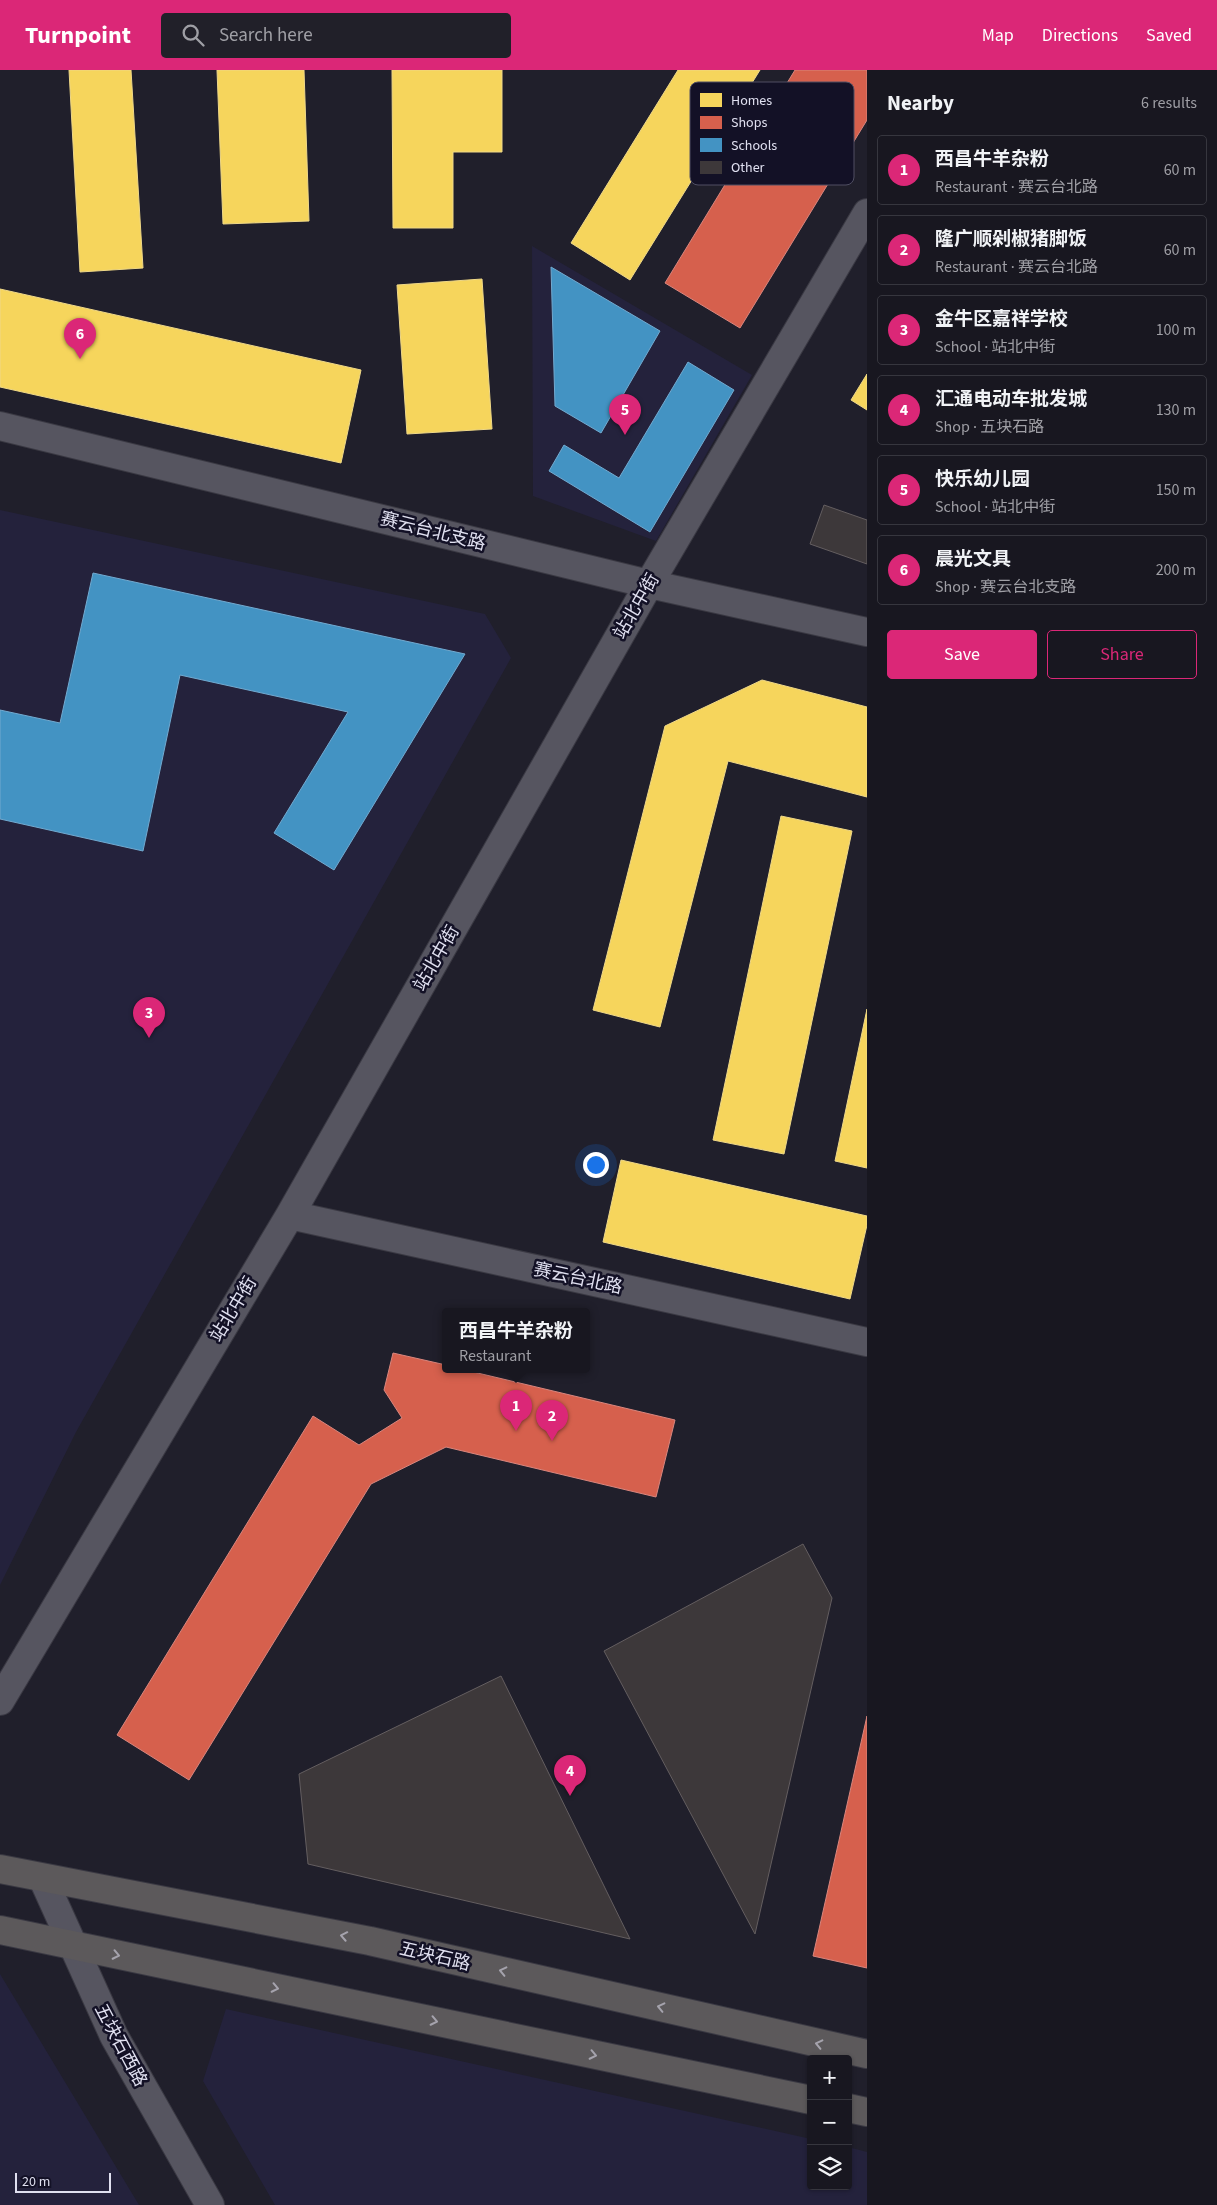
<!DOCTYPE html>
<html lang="en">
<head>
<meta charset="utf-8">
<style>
  :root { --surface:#181720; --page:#212029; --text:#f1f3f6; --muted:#9f9fa5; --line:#36363e; --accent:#db2777 }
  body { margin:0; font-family:"Source Sans 3","Noto Sans SC",sans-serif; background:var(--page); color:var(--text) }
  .controls { position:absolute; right:15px; bottom:15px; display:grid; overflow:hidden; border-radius:5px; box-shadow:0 1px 4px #0004 }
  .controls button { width:45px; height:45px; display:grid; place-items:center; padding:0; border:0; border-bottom:1px solid var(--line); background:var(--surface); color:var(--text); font:25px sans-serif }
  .scale { position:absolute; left:15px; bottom:12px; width:96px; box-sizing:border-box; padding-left:5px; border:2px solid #e0e0f0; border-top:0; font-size:14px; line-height:18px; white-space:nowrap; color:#e0e0f0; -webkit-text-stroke:4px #131126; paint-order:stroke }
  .you { position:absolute; left:595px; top:1094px; width:18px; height:18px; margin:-12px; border:4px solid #fff; border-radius:50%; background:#1a73e8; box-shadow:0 0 0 8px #1a73e833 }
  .badge { display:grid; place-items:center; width:32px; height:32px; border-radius:50%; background:var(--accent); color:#fff; font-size:16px; font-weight:700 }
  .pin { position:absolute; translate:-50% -41px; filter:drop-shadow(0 1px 2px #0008) }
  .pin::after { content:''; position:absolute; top:26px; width:18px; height:15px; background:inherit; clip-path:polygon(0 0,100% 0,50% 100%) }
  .popup { position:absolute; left:442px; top:1238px; width:148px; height:65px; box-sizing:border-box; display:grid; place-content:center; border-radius:5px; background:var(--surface); filter:drop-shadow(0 1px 4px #0005); font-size:16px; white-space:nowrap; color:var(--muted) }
  .popup b { font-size:19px; color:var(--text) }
  .popup::after { content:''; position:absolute; left:50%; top:100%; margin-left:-10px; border:10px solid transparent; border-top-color:var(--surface) }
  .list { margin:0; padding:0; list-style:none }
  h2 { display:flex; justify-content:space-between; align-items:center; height:65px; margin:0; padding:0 20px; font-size:21px }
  h2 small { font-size:16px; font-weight:400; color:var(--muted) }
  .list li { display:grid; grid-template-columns:32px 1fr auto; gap:15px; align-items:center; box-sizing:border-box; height:70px; margin:0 10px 10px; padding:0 10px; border:1px solid var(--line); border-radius:5px }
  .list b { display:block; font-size:19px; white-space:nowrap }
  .list p { margin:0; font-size:16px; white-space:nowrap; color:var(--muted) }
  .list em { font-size:16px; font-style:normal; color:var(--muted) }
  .actions { display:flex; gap:10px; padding:15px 20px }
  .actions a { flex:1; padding:11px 0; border:1px solid var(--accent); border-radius:5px; text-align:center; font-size:18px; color:var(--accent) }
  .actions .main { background:var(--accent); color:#fff }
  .icon { flex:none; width:28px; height:28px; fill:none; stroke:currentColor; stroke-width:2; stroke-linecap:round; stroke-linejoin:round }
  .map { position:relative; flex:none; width:867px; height:2135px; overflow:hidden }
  header { display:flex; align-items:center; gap:30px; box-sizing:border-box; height:70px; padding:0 25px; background:var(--accent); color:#fff }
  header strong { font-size:24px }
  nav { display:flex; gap:28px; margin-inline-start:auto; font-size:18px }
  .search { width:350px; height:45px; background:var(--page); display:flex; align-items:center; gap:12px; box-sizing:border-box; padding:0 18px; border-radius:5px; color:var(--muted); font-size:19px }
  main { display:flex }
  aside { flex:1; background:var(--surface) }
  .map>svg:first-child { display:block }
  .built { fill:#24223c }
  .homes { fill:#f6d55c; stroke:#efd888 }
  .shops { fill:#d6604d; stroke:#d9867e }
  .schools { fill:#4393c3; stroke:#72aad0 }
  .building { fill:#3d383a; stroke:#645e60 }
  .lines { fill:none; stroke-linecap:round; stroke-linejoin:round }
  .minor-casing { stroke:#3a3943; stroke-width:30 }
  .major-casing { stroke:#3a3943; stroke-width:30 }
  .minor { stroke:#565560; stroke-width:28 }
  .major { stroke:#5c595b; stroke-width:28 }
  .oneway { stroke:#a5a3ad }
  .labels { text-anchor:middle; stroke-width:5; stroke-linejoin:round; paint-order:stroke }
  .street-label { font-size:18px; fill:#e0e0f0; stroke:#131126 }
  .key { fill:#131126; stroke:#504f63; stroke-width:1 }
  .key-label { font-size:14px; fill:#e0e0f0 }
</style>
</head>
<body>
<header>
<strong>Turnpoint</strong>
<div class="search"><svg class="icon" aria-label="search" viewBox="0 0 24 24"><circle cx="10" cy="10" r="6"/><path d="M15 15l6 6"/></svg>Search here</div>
<nav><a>Map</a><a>Directions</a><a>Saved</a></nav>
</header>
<main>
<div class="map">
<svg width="867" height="2135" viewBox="0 0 867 2135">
  <rect width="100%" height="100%" fill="#201f2b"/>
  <path class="built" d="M532,176L752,305L656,471L533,426Z
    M0,440L485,544L511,588L76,1362L0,1515Z
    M0,1904L139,2135H0Z
    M226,1939L811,2069V2116H848V2077L867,2082V2135H275L203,2011Z"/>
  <path class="homes" d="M69,0H131L143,198L80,202Z
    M217,0H304L309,151L223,154Z
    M392,0H502V82H453V158H393Z
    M678,0H760L630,210L571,173Z
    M482,209L492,359L407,364L397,215Z
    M0,219L361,300L341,393L0,317Z
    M867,304V340L851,330Z
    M762,610L867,637V727L728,691L660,957L593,940L665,656Z
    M781,746L852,761L784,1084L713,1070Z
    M867,939V1098L835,1091Z
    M621,1090L867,1146V1155L850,1229L603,1172Z"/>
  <path class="shops" d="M795,0H867V50L740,258L665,213Z
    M393,1283L446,1295V1300H465L675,1350L656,1427L446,1377L371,1414L189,1710L117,1665L313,1346L359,1375L402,1348L384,1320Z
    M867,1646V1898L813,1886Z"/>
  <path class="schools" d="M551,197L660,261L601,363L555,336Z
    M688,292L734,320L650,462L549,401L564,375L619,408Z
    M93,503L465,584L334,800L274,763L348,642L180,605L143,781L0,749V640L60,653Z"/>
  <path class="building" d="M824,435L867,450V494L810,474Z
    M803,1474L832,1528L755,1864L604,1581Z
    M501,1606L630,1869L308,1794L299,1704Z"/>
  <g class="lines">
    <g class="minor-casing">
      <path id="minor" d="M0,356L649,514L867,562
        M290,1145L867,1272
        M0,1631L290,1145L649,514L867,143
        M43,1809L114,1966L210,2135"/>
    </g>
    <g class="major-casing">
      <path id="major" d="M0,1799L370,1871L867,1984
        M0,1860L811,2030
        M848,2038L867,2042"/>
    </g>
    <use href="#minor" class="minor"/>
    <use href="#major" class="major"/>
  </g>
  <defs><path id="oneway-chevron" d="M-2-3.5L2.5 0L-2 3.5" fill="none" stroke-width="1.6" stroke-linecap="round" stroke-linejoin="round" transform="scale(1.25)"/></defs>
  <g class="oneway">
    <use href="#oneway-chevron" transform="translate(344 1866) rotate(-169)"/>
    <use href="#oneway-chevron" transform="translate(116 1885) rotate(12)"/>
    <use href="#oneway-chevron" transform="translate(503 1901) rotate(-167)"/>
    <use href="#oneway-chevron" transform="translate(275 1918) rotate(12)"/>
    <use href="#oneway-chevron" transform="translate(661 1937) rotate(-167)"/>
    <use href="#oneway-chevron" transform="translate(434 1951) rotate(12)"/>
    <use href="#oneway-chevron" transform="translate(819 1974) rotate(-167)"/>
    <use href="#oneway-chevron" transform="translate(593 1985) rotate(12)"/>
  </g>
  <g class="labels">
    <g class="street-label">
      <text transform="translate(433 461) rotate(14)" y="6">赛云台北支路</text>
      <text transform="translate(636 536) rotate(-60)" y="6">站北中街</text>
      <text transform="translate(436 888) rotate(-60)" y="6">站北中街</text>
      <text transform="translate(578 1208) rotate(12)" y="6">赛云台北路</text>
      <text transform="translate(233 1239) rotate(-59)" y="6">站北中街</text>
      <text transform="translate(435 1886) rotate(13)" y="6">五块石路</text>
      <text transform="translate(121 1975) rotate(62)" y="6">五块石西路</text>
    </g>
  </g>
  <rect x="690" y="12" width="164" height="103" rx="8" class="key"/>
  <rect x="700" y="23" width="22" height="14" fill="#f6d55c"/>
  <rect x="700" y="46" width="22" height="13" fill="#d6604d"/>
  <rect x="700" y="68" width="22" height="14" fill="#4393c3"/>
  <rect x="700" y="91" width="22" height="13" fill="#3d383a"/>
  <g class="key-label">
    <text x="731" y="35">Homes</text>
    <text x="731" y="57">Shops</text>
    <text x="731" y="80">Schools</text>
    <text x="731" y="102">Other</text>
  </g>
</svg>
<div class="controls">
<button>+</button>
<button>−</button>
<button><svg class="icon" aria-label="layers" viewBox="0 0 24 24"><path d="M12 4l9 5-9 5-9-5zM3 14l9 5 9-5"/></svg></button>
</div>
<div class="scale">20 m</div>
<div class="you"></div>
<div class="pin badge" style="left:516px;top:1361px">1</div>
<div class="popup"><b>西昌牛羊杂粉</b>Restaurant</div>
<div class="pin badge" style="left:552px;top:1371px">2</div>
<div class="pin badge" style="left:149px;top:968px">3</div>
<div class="pin badge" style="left:570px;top:1726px">4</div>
<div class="pin badge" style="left:625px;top:365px">5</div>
<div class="pin badge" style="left:80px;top:289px">6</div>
</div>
<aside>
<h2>Nearby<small>6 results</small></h2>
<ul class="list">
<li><span class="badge">1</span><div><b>西昌牛羊杂粉</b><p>Restaurant · 赛云台北路</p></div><em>60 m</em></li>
<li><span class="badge">2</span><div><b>隆广顺剁椒猪脚饭</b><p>Restaurant · 赛云台北路</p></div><em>60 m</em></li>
<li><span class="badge">3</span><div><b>金牛区嘉祥学校</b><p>School · 站北中街</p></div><em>100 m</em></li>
<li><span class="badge">4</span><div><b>汇通电动车批发城</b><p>Shop · 五块石路</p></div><em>130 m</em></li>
<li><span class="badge">5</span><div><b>快乐幼儿园</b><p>School · 站北中街</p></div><em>150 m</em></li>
<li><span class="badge">6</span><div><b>晨光文具</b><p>Shop · 赛云台北支路</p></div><em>200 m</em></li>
</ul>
<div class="actions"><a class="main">Save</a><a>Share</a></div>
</aside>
</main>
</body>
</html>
